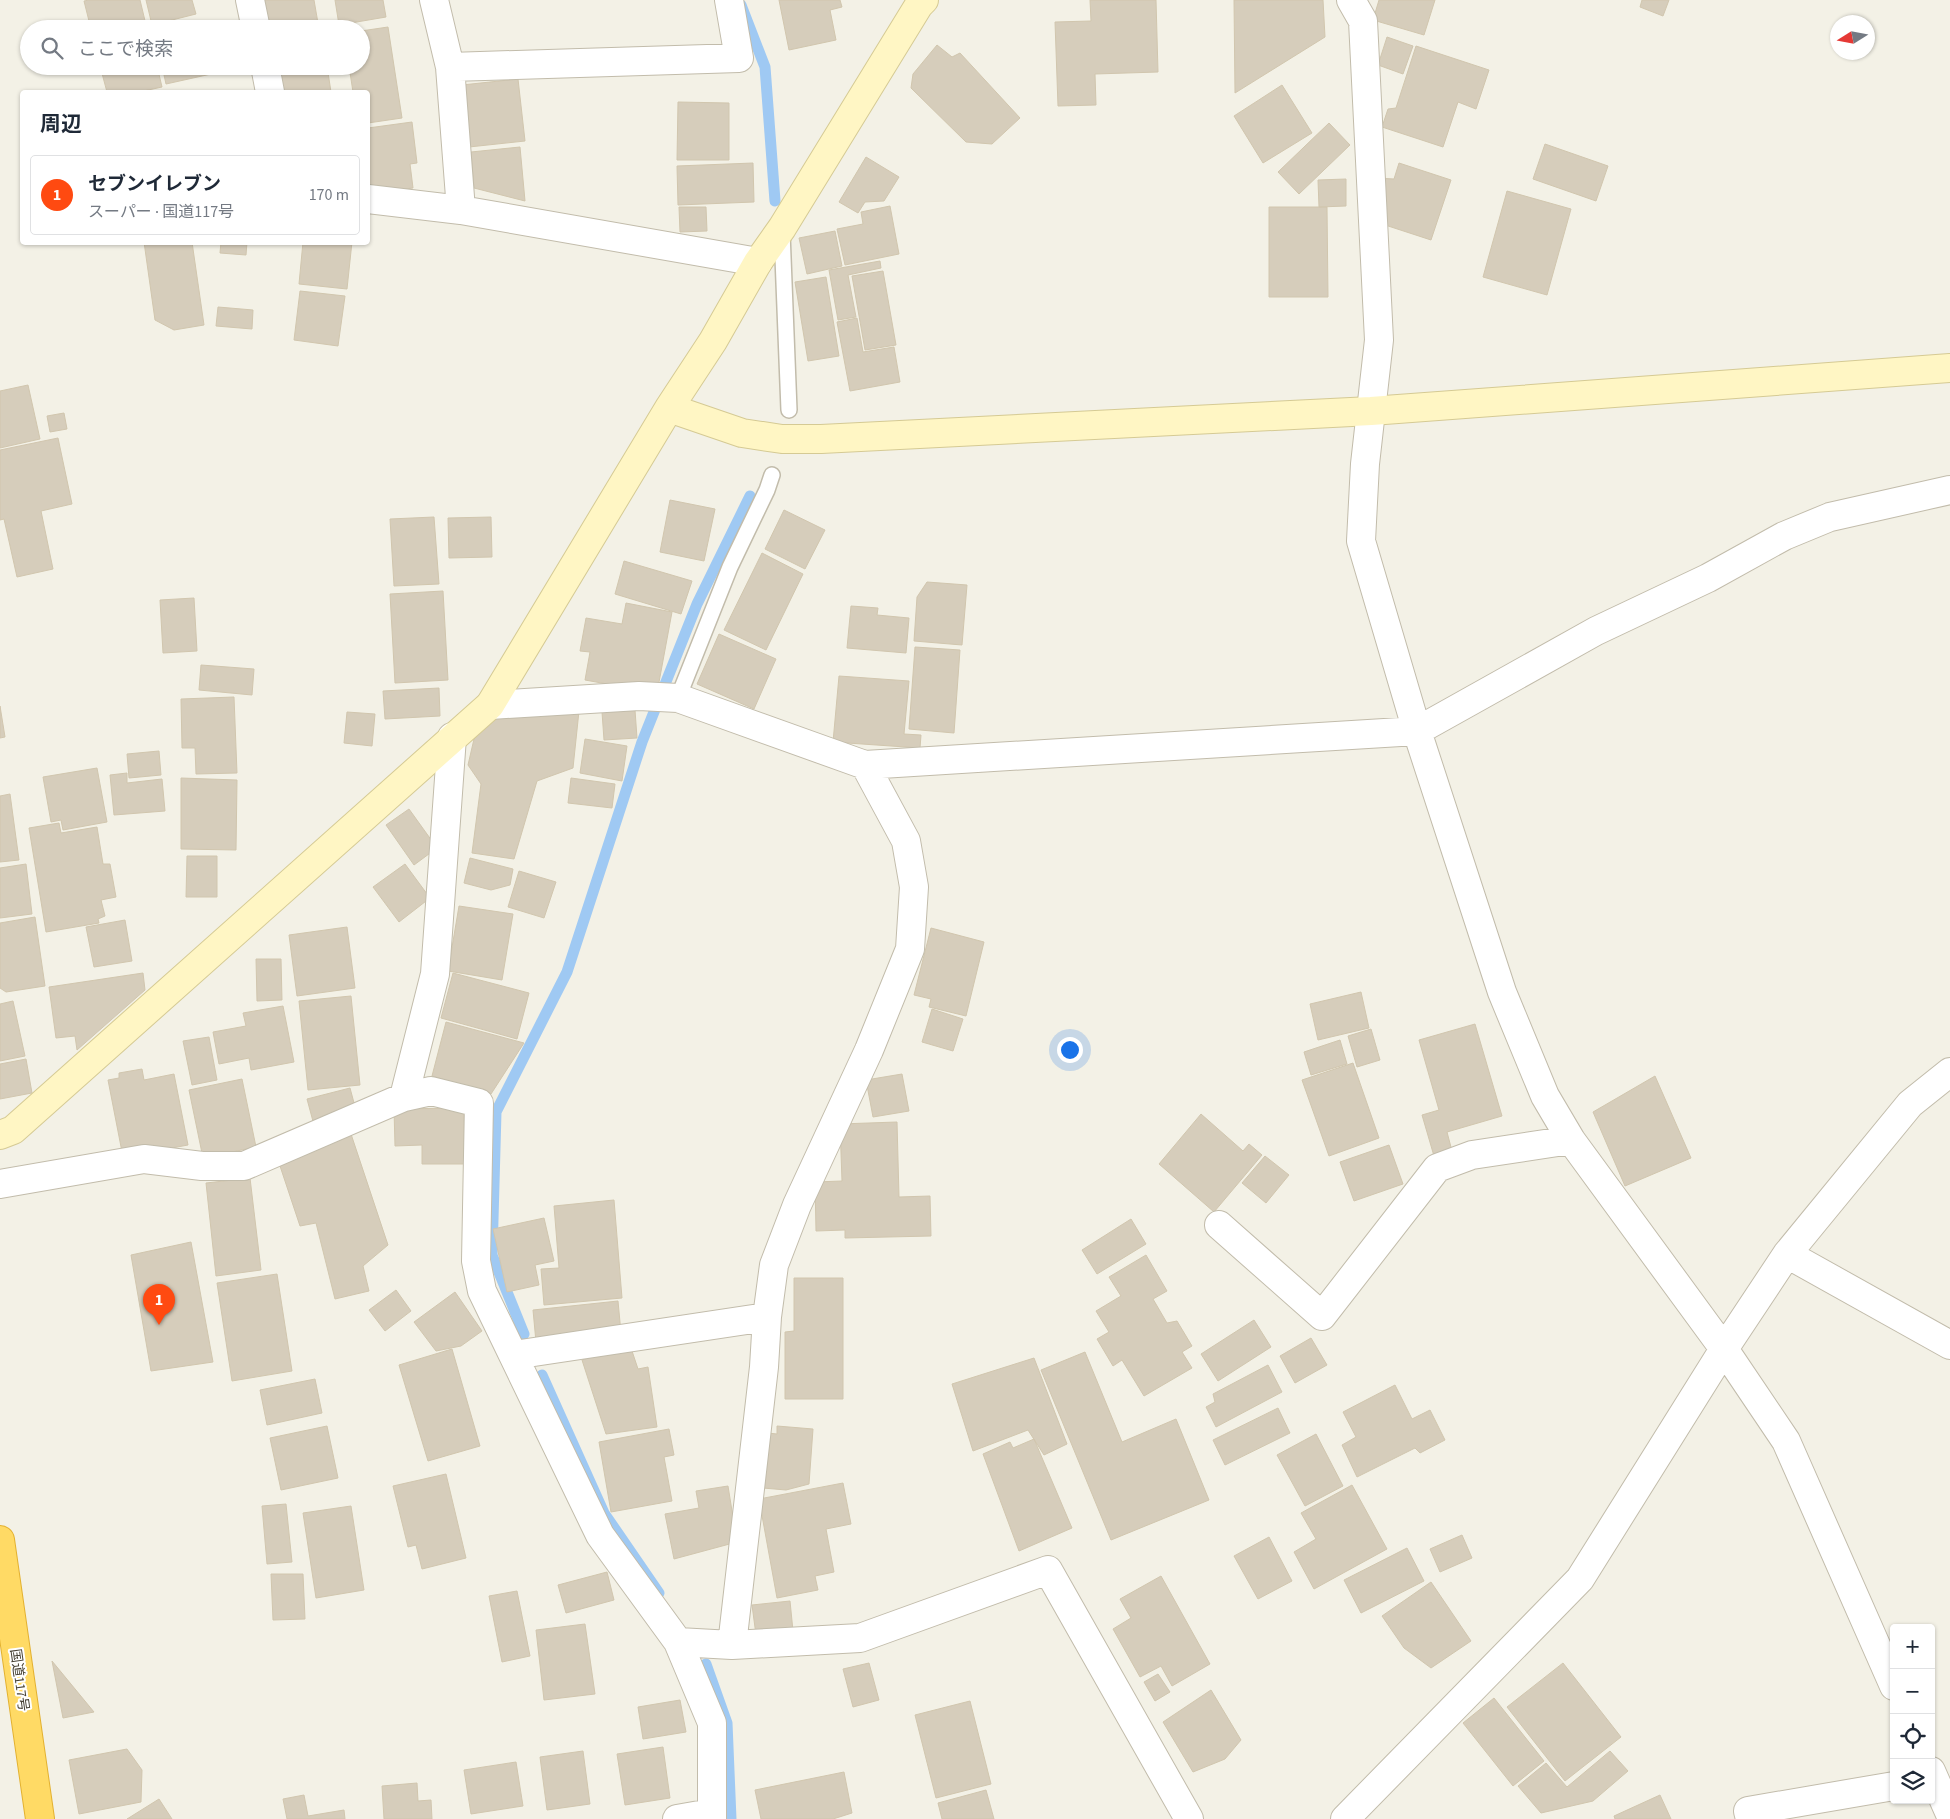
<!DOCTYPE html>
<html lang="ja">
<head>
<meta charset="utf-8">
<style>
  :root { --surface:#fff; --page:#f6f6f7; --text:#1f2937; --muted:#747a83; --line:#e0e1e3; --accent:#ff4a11 }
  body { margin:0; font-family:"Source Sans 3","Noto Sans JP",sans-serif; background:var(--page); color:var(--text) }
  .controls { position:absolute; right:15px; bottom:15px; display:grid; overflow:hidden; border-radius:5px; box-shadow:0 1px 4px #0004 }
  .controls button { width:45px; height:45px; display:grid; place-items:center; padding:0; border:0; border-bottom:1px solid var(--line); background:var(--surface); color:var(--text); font:25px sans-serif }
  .compass { position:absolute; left:1830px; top:15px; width:45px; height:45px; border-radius:50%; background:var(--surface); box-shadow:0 1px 4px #0004; rotate:259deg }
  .you { position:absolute; left:1069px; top:1049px; width:18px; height:18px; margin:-12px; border:4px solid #fff; border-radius:50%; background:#1a73e8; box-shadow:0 0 0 8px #1a73e833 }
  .badge { display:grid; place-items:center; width:32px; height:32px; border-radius:50%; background:var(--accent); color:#fff; font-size:16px; font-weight:700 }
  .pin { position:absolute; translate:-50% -41px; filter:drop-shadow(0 1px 2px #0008) }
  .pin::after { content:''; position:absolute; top:26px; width:18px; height:15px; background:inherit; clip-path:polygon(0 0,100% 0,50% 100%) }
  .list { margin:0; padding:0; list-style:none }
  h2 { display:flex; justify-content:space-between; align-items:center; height:65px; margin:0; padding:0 20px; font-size:21px }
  h2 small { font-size:16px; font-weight:400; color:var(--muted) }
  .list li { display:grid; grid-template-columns:32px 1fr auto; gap:15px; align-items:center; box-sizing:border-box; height:80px; margin:0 10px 10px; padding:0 10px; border:1px solid var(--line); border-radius:5px }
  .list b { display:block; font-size:19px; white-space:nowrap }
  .list p { margin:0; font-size:16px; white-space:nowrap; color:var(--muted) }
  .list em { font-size:16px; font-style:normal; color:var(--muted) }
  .icon { flex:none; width:28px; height:28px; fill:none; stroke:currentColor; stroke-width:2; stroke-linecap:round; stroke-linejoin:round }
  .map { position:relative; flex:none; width:1950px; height:1819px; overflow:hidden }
  .search { position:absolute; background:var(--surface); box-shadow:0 1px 4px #0004; left:20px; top:20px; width:350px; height:55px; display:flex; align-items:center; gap:12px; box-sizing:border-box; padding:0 18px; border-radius:28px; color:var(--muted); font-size:19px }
  .panel { position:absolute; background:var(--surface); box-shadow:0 1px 4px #0004; left:20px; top:90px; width:350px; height:155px; border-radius:5px }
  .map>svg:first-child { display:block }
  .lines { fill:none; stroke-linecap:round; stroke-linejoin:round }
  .stream { stroke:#9fc9f3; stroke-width:11 }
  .building { fill:#d6cdbb; stroke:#d1c6ae }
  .lane-casing { stroke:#c2bcab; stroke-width:18 }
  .street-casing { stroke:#c2bcab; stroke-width:30 }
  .secondary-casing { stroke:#d5ca94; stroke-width:30 }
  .highway-casing { stroke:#e3b130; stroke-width:30 }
  .lane { stroke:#fff; stroke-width:15 }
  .street { stroke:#fff; stroke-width:28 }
  .secondary { stroke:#fff6c4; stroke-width:28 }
  .highway { stroke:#ffda65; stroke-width:28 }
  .labels { text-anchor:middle; stroke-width:4; stroke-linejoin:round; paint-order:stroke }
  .street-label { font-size:14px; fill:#464135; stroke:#fff }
</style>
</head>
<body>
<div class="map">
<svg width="1950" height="1819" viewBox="0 0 1950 1819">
  <rect width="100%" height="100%" fill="#f3f1e6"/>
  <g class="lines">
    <path class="stream" d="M741,5L765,67L775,201
      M524,1334L492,1255L496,1112L567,972L642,742L697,604L750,496
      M542,1375L604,1513L659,1593
      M706,1664L727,1723L731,1819"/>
  </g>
  <path class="building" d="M89,0H140L147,29H91L84,1Z
    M146,0H192L196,14L152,25Z
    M263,0H314L319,29H268Z
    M335,0H383L386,17L339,25Z
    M779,0H840L842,7L830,10L836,40L789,50Z
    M1090,0H1156L1158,72L1095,74L1096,105L1058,106L1055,22L1091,21Z
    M1234,0H1323L1325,37L1235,93Z
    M1379,0H1435L1424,35L1373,20Z
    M1642,0H1669L1663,16L1640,7Z
    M199,21L201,29H164Z
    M388,27L402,118L368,123V92H353L349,66H361V31Z
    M1387,37L1413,46L1403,74L1378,65Z
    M937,45L952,57L960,53L1020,118L992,144L966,142L911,88L913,74Z
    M1416,46L1489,70L1476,109L1458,102L1443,147L1382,127L1388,109L1396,108Z
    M100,66H157L162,87L139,92H107Z
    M162,66H209L211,74L166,84Z
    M276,66H327L331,92H280Z
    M518,79L525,141L469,147L462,85Z
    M1282,85L1312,133L1263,163L1234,116Z
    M678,102L729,103V160H677Z
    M412,122L417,163L410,164L413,188L368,194V128Z
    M1329,123L1350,145L1299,194L1278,172Z
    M1545,144L1608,166L1596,201L1533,179Z
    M520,147L525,201L474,188L471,152Z
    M866,157L899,177L884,201L865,202L858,213L839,202Z
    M753,163L754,202L678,205L677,166Z
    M1399,163L1451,180L1431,240L1379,223L1376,178L1394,179Z
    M1346,179V206L1319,207L1318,180Z
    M1507,191L1571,209L1547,295L1483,277Z
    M890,206L899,254L845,265L837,229L863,224L861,212Z
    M679,207H706L707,231L680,232Z
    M1269,207H1327L1328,297H1269Z
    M835,231L842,266L807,274L799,238Z
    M144,242H192L204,325L174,330L155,320Z
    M221,242H247L246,255L220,253Z
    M303,242H352L347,289L299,284Z
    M880,261L881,268L848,275L856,317L838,320L829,270Z
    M883,271L896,345L865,350L852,276Z
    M826,277L839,356L808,361L795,282Z
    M300,291L345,296L338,346L294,340Z
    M218,307L253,310L252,329L216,326Z
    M857,318L863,352L894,347L900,382L850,391L837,322Z
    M28,385L40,439L0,448V391Z
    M64,413L67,429L50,432L47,416Z
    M58,438L72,504L41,511L53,569L17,577L4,519L0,520V450Z
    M670,500L715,509L704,561L660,552Z
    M784,510L825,530L805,569L765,549Z
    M434,517L439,584L394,586L390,519Z
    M491,517L492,557L449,558L448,518Z
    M762,553L803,574L766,650L724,630Z
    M624,561L692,581L681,614L615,594Z
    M927,582L967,585L962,645L914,641L917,597Z
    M443,591L448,680L395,683L390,594Z
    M194,598L197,651L163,653L160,600Z
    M626,603L672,612L657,693L585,680L590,652L580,651L586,618L622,624Z
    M851,606L878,608L877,615L909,618L906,653L847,648Z
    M719,634L776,659L754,709L697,684Z
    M915,647L960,650L954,733L909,729Z
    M201,665L254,669L252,695L199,690Z
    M839,676L909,681L904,734L921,735L920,748L833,742Z
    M439,688L440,716L385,719L383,691Z
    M234,697L237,773L196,774L195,748H182L181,699Z
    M0,706L5,737L0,738Z
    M635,710L637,738L604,740L602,712Z
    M579,711L573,768L537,781L514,859L472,853L481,784L468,765L474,739L496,712Z
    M347,712L375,714L372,746L344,743Z
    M585,739L627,746L622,781L580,773Z
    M159,751L161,775L129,778L127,754Z
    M97,768L107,822L63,830L61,820L51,822L43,777Z
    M127,773V783L162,779L165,811L114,815L110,775Z
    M181,778L237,780L236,850L181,849Z
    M571,778L615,784L612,808L568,803Z
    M10,794L19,860L0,862V796Z
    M409,809L437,848L414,865L386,825Z
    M59,823L61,833L97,827L103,864H110L116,897L101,900L105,916L98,919L99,923L46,932L29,828Z
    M187,856H217V897H186Z
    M470,858L513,869L510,885L491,890L464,883Z
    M26,864L32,914L0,918V868Z
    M405,864L430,898L399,922L373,887Z
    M519,871L556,882L544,918L508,907Z
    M459,906L513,914L502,980L448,971Z
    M35,917L45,986L6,992L0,988V923Z
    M125,920L132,961L94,967L86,927Z
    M347,927L355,988L297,996L289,935Z
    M931,928L984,942L966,1016L929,1007L931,999L914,995Z
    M256,959H281L282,1000L257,1001Z
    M143,973L145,990L77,1050L75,1036L56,1038L49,987Z
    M453,973L529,993L517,1039L441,1018Z
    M1361,992L1369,1028L1318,1040L1310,1004Z
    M351,996L360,1085L308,1090L299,1001Z
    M13,1001L25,1056L0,1061V1004Z
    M283,1006L294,1062L251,1070L249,1058L219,1064L213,1032L246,1026L243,1013Z
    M932,1009L963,1019L953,1051L922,1042Z
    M446,1022L524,1043L491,1094L432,1076Z
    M1475,1024L1502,1116L1447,1132L1452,1151L1434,1156L1422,1115L1439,1110L1419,1040Z
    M1371,1029L1380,1060L1357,1067L1348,1036Z
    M209,1037L217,1080L192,1085L183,1041Z
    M1340,1040L1347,1064L1311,1075L1304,1052Z
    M26,1059L32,1093L0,1099V1064Z
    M1353,1063L1379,1138L1329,1156L1302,1080Z
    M142,1069L144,1080L174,1074L188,1145L123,1157L108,1080L119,1078V1073Z
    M902,1074L909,1111L873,1117L866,1080Z
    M1655,1076L1691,1158L1625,1186L1593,1112Z
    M242,1079L256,1147L203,1158L189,1090Z
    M350,1088L357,1114L314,1125L307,1099Z
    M464,1108L465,1164H422V1145L395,1146L394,1109Z
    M1201,1114L1243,1151L1249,1144L1262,1155L1214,1212L1159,1164Z
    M897,1122L899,1197L930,1196L931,1236L845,1238V1230L816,1231L815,1182L842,1181L840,1124Z
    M351,1134L388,1245L363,1266L369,1291L335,1299L316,1223L300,1226L278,1160Z
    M1389,1145L1403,1184L1354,1201L1340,1162Z
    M1265,1156L1289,1175L1266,1203L1242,1183Z
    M250,1178L261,1270L216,1276L206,1183Z
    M614,1200L622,1298L544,1305L541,1269L559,1268L554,1206Z
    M544,1218L554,1261L535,1265L539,1285L507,1292L493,1229Z
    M1131,1219L1146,1244L1097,1274L1082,1250Z
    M191,1242L213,1362L151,1371L131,1255Z
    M1146,1255L1167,1291L1153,1299L1167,1323L1177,1321L1192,1346L1182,1352L1192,1368L1144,1396L1122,1360L1113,1366L1097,1339L1109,1332L1096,1311L1121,1296L1109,1277Z
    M277,1274L292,1371L232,1381L217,1283Z
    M794,1278H843V1399H785V1332L794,1331Z
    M396,1290L411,1311L385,1331L369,1310Z
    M455,1292L482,1331L461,1346L436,1351L414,1322Z
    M618,1301L621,1333L536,1342L533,1310Z
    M1254,1320L1271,1347L1218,1381L1201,1354Z
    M1311,1338L1327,1365L1295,1383L1280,1356Z
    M630,1345L638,1369L648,1367L657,1427L606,1434L582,1360Z
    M452,1349L480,1446L428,1461L399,1365Z
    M1085,1352L1122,1442L1176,1419L1209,1500L1111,1540L1041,1370Z
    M1034,1358L1067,1444L1044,1455L1028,1430L973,1451L952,1384Z
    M1268,1365L1282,1392L1216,1427L1206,1407L1215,1402L1213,1394Z
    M315,1379L322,1413L267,1425L260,1390Z
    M1395,1385L1412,1419L1430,1410L1445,1440L1420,1453L1415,1448L1357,1477L1342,1445L1356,1437L1343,1412Z
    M1278,1408L1290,1433L1225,1465L1213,1440Z
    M327,1426L338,1478L281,1490L270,1438Z
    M777,1426L813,1429L809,1484L786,1490L763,1488L768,1433L777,1434Z
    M669,1429L674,1455L664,1457L672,1501L611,1512L599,1442Z
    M1316,1434L1343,1486L1305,1506L1277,1455Z
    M1034,1439L1072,1528L1019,1551L983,1454L1010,1442L1013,1448Z
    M446,1474L466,1558L422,1569L416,1545L408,1547L393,1486Z
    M843,1483L851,1524L826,1529L834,1572L815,1576L818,1590L777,1598L759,1499Z
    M1352,1485L1387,1549L1314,1589L1294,1552L1316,1539L1301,1513Z
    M728,1486L737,1542L674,1559L665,1514L699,1508L696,1491Z
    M286,1504L292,1562L267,1564L262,1506Z
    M351,1506L364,1590L316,1598L303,1513Z
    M1462,1535L1472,1558L1440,1572L1430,1549Z
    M1269,1537L1292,1581L1258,1599L1234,1556Z
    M1407,1548L1424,1581L1361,1613L1344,1580Z
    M607,1572L614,1600L566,1613L558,1585Z
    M271,1574H303L305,1619L273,1620Z
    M1161,1576L1210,1664L1172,1686L1161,1666L1140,1677L1113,1629L1131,1618L1120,1599Z
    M1431,1582L1471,1641L1431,1668L1404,1648L1382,1616Z
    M517,1591L530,1656L502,1662L489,1596Z
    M790,1601L793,1631L756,1635L752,1605Z
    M585,1624L595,1694L544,1700L536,1630Z
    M52,1661L94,1712L63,1718Z
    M869,1663L879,1700L853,1707L843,1669Z
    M1563,1663L1621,1737L1565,1781L1507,1707Z
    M1158,1674L1170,1692L1155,1701L1144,1682Z
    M1211,1690L1241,1740L1225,1759L1193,1772L1163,1722Z
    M1494,1698L1544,1761L1513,1786L1463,1723Z
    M680,1700L686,1732L643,1739L638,1707Z
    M970,1701L991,1784L936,1798L915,1715Z
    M663,1747L670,1798L625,1805L617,1754Z
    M127,1749L142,1770L141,1802L79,1814L69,1760Z
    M583,1751L590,1804L547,1810L540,1757Z
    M1610,1751L1628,1771L1593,1801L1541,1813L1518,1786L1546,1763L1567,1787Z
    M516,1762L523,1806L471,1814L464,1770Z
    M844,1772L852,1813L833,1819H761L755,1790Z
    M417,1783L418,1801L431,1800L432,1819H384L382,1786Z
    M986,1790L994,1819H942L938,1803Z
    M304,1795L308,1816L344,1810L345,1819H287L283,1799Z
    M1660,1795L1671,1819H1615L1614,1816Z
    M159,1799L172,1819H127Z"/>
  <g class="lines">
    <g class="lane-casing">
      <path id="lane" d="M782,232L789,410
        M678,698L730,567L767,490L772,475"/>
    </g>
    <g class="street-casing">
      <path id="street" d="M250,0L256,29
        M434,0L450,67L461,210
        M1351,0L1363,21L1379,340L1365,464L1361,541L1417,731L1502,992L1545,1096L1571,1140L1724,1349L1786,1441L1894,1686
        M265,66L270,92
        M450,67L739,58L729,0
        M368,199L461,210L758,262
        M490,705L639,696L678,698L865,765L1417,731L1596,631L1708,578L1784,536L1830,517L1950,490
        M404,1097L435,974L452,737
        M0,1184L144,1159L202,1166H244L404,1097L431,1091L479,1103L476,1261L482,1291L600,1535L678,1642L712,1723V1819
        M1219,1225L1322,1316L1437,1168L1472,1155L1571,1140
        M1787,1254L1950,1345
        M514,1355L767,1317
        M678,1642L732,1645L860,1638L1048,1570L1189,1819
        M732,1645L764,1367L767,1317L774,1265L797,1205L869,1050L910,949L914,887L906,841L865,765
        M1931,1771L1950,1814
        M677,1819L711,1813
        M1345,1819L1580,1579L1724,1349L1787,1254L1910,1104L1950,1072
        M1750,1819L1748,1811L1894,1786"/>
    </g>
    <g class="secondary-casing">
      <path id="secondary" d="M669,408L742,433L782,439H821L1371,411L1950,368
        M0,1135L13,1130L490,705L669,408L713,341L758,262L782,228L919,5L924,0"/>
    </g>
    <g class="highway-casing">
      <path id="highway" d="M0,1540L40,1819"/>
    </g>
    <use href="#lane" class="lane"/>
    <use href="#street" class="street"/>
    <use href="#secondary" class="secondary"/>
    <use href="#highway" class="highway"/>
  </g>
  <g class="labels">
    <g class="street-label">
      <text transform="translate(20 1680) rotate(82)" y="5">国道117号</text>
    </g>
  </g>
</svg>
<div class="controls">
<button>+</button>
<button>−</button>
<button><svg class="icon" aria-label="locate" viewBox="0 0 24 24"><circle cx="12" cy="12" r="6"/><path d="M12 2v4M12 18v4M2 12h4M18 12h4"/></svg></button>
<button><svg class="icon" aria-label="layers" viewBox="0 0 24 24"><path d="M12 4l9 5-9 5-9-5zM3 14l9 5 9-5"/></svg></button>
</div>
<svg class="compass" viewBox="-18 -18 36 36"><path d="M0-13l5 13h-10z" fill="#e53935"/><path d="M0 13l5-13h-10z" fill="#747a83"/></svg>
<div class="you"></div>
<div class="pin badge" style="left:159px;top:1325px">1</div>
<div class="search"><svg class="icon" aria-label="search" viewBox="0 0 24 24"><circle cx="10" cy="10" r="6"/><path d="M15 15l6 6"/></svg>ここで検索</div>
<section class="panel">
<h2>周辺<small></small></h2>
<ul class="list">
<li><span class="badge">1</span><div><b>セブンイレブン</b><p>スーパー · 国道117号</p></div><em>170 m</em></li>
</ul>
</section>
</div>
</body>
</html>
